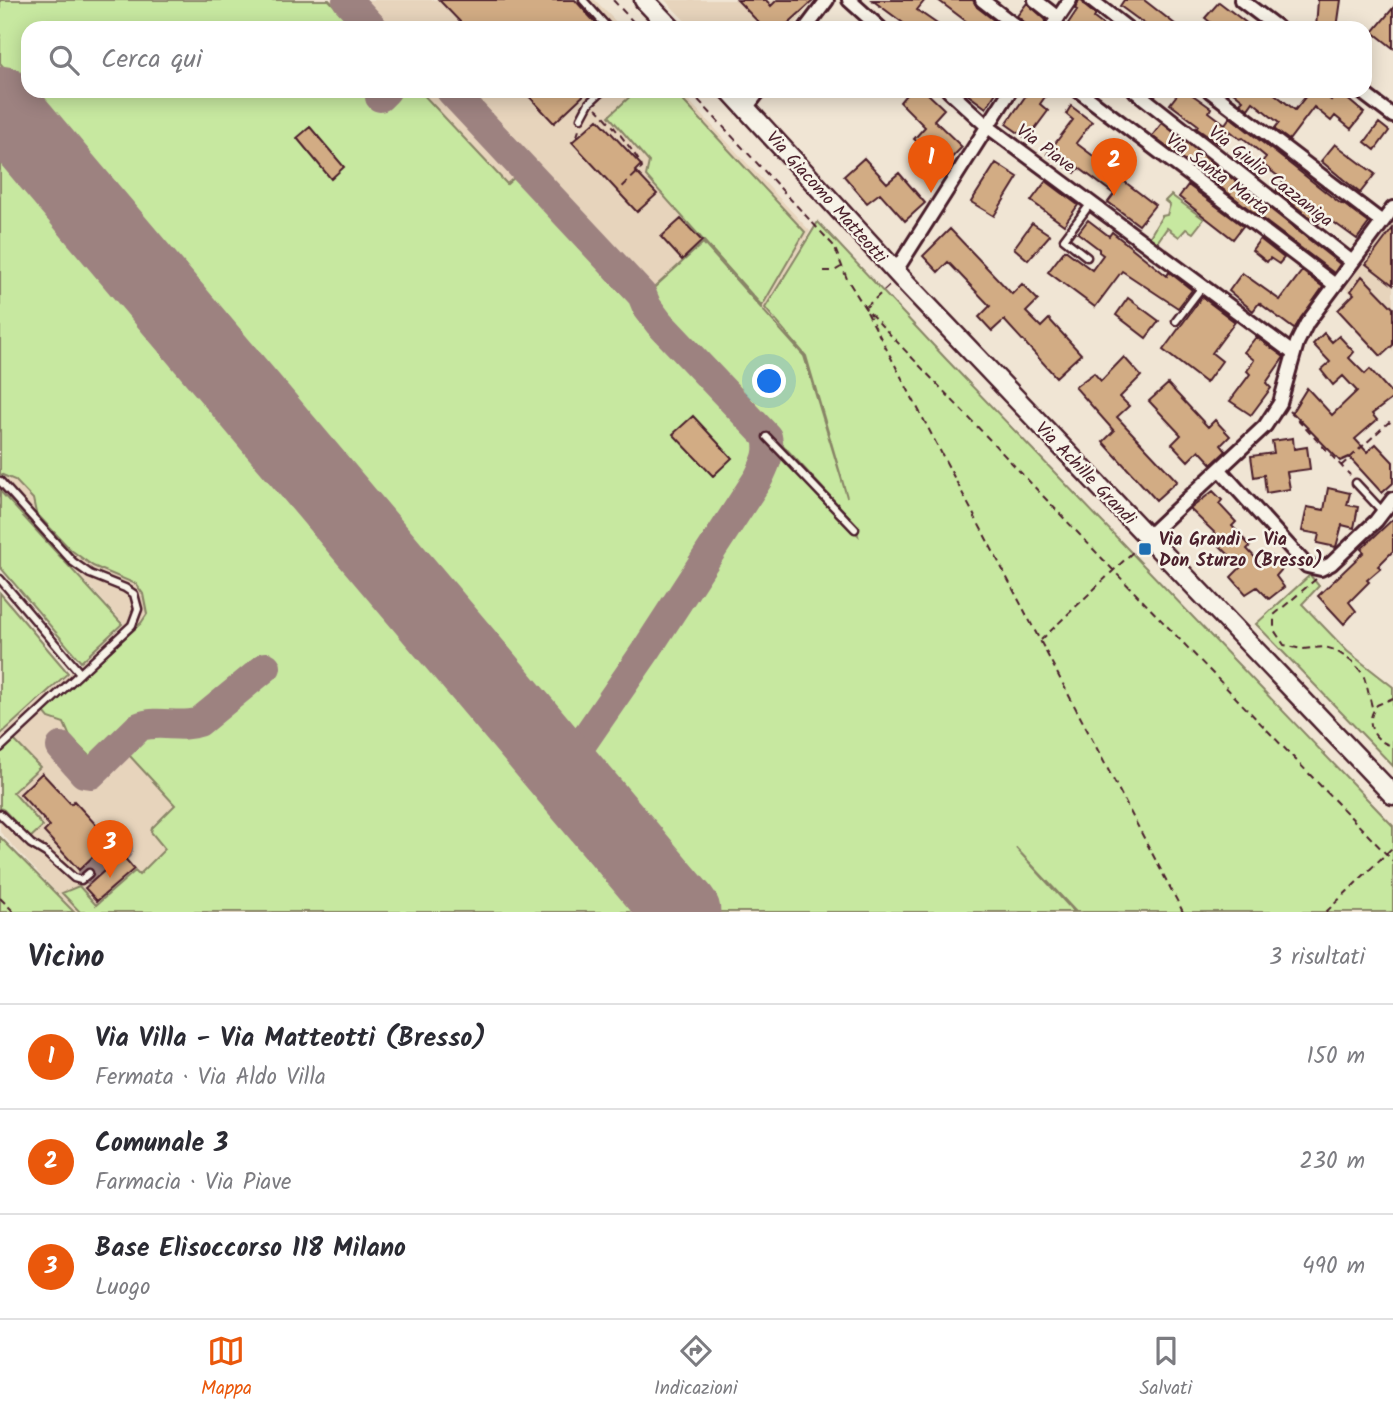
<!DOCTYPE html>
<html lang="it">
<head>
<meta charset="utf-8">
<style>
  :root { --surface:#fff; --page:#f2f2f3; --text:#2b2b33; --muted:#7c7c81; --line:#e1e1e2; --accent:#ea580c }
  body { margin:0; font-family:Kalam,sans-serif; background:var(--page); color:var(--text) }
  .you { position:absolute; left:770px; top:382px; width:24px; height:24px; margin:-18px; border:5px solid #fff; border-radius:50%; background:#1a73e8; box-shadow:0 0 0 10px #1a73e833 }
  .badge { display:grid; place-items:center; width:46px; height:46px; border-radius:50%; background:var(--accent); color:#fff; font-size:23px; font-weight:700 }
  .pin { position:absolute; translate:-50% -58px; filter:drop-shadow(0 2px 4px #0008) }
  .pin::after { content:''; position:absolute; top:37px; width:24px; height:21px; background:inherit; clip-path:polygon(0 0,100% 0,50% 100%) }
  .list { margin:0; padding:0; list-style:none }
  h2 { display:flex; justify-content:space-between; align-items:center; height:91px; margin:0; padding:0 28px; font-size:30px }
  h2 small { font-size:23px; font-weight:400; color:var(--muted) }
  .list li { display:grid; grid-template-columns:46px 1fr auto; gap:21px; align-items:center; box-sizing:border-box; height:105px; padding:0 28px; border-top:2px solid var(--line) }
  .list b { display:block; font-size:26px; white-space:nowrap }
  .list p { margin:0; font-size:23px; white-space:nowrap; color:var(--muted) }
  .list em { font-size:23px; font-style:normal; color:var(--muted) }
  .icon { flex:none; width:38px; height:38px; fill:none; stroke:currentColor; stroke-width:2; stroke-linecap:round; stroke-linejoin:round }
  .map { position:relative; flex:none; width:1393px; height:912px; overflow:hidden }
  .search { position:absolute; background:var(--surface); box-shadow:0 4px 18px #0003; left:21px; right:21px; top:21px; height:77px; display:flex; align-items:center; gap:18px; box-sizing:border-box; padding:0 24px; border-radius:21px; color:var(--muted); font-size:26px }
  .sheet { height:406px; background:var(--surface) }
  nav { display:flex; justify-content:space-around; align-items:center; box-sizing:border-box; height:98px; border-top:2px solid var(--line); background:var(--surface); font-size:19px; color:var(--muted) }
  nav a { display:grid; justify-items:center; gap:4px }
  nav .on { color:var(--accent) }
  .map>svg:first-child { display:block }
  .built { fill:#e7d4bc }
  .green { fill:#c7e8a0; stroke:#888466; stroke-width:2 }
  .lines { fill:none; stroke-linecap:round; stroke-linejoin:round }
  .taxiway { stroke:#9d8280; stroke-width:30 }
  .runway { stroke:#9d8280; stroke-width:77 }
  .building { fill:#d2ac84; stroke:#4a1f2b; stroke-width:2 }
  .lane-casing { stroke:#4a1f2b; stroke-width:11 }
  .street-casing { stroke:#4a1f2b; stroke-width:18 }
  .secondary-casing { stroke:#4a1f2b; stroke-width:23 }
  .path { stroke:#4a1f2b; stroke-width:2; stroke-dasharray:7 5; stroke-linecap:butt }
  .lane { stroke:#f7f3e8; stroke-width:6 }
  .street { stroke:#f7f3e8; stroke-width:12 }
  .secondary { stroke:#f7f3e8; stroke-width:18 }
  .poi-dot { fill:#1f6fb2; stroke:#f7f3e8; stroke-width:2.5 }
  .labels { text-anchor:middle; stroke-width:5; stroke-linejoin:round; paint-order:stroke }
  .street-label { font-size:18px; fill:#4a1f2b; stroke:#f7f3e8 }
  .poi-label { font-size:18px; font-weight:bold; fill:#4a1f2b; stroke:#f7f3e8; text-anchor:start }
</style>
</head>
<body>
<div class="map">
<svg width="1393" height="912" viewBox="0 0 1393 912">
  <rect width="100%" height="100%" fill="#f0e5d4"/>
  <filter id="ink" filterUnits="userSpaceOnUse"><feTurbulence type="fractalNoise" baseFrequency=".0143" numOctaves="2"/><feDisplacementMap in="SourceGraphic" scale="14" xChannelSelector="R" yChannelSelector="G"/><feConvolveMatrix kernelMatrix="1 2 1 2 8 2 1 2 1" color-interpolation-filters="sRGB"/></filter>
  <g filter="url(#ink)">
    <path class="built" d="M0,0H595L622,28H28V91H680L810,231L765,308L806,356L858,535L944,769L1076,912H75L0,832V737L124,624L0,489Z
      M665,0H814L792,28H692Z
      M1393,223V352L1348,305L1356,298L1345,288Z"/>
    <path class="green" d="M0,0H329L355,28H28V91H420L507,184L516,176L762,440V453L738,501L609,697L604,695L572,740L0,63Z
      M636,91H674L805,232L762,306L646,176L649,162L609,116Z
      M0,146L649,912H80L62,893L79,886L96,905L135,871L139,875L165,849L151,832L152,828L175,805L129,755V748L119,738L93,760L70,737L64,723L49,718L44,712L141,623L147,614L143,594L136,584L93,566L71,550L36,513L33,499L15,480L0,474Z
      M1171,195L1204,219L1193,233L1186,229L1179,237L1167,228L1156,244L1149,238L1162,216L1167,215L1170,205L1165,201Z
      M818,222L946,359L1393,826V912H1076L1016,848L1074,912H718L585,755L781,457L858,535L855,523L645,296L703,243L804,356L847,497L806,356L765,308Z
      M0,491L122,624L81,662L0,567Z
      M1310,575L1319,586L1302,604L1347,651L1393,687V766L1256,624Z
      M0,593L68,673L0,735Z
      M13,739L40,767L13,792L43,826L30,838L4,810L0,808V752Z
      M0,836V837L74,912H0Z"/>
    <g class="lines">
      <path class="taxiway" d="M347,0L373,28
        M451,91L642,295L647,307L659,323L767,437C771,453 766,462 759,477L647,649L563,771
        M380,97L386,91
        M61,747L84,773L91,774L139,727C158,719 180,729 199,722L266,667
        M93,870L118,848"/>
      <path class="runway" d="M0,104L682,912"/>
    </g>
    <path class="building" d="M439,0H575L600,28H466Z
      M737,0H766L771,6L777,0H814L783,28H764Z
      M872,0H925L917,10L943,28H910Z
      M938,0H973L977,7L1004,28H975Z
      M1079,0H1082L1085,6L1096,15L1094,18L1107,28H1065L1077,10L1075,9Z
      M1124,0H1144L1180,28H1150L1120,6Z
      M1318,0H1341L1337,28H1316Z
      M1219,2L1253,28H1217L1205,18Z
      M1027,3L1046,20L1042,28H1027L1024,22L1017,16Z
      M1393,8V48L1373,32Z
      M524,91H588L554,123Z
      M909,91H925L944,109L934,120L962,147L943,167L914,139L925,127L900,102Z
      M963,91H997L986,108Z
      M1029,91H1049L1040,104L1048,111L1027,139L1006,124Z
      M1180,91H1187L1211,108L1209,112L1225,124L1230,117L1341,204L1342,203L1369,223L1357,239L1325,216L1318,224L1276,191L1284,181L1261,163L1266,157L1243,138L1240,139L1230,131L1219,144L1196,128L1198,125L1170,104Z
      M1232,91H1271L1295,110L1310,91H1320L1331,100L1338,91L1364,113L1351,129L1335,116L1331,121L1314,107L1289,140L1274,129L1279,123L1253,102L1248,109L1240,103L1243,100Z
      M1071,106L1092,122L1076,143L1100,161L1105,155L1130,174L1125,182L1155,205L1139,225L1108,202L1114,194L1079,168L1075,173L1047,154L1073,120L1066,114Z
      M598,119L641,165L635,171L657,194L637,212L572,142Z
      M1162,123L1340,264L1334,273L1152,136Z
      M1379,123L1389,131L1375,150L1365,142Z
      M310,127L344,167L331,179L297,138Z
      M1335,144L1375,174L1360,193L1321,161Z
      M864,158L887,183L899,173L925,203L905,221L880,193L867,203L844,176Z
      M996,163L1018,177L994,216L971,202Z
      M1046,181L1078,205L1064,225L1031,201Z
      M1188,185L1243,226L1233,239L1179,197Z
      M681,219L702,241L682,260L661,237Z
      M1088,220L1109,236L1112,232L1167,276L1169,272L1192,290L1178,308L1122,271L1095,307L1048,272L1065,250L1092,270L1103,255L1099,252V249L1078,233Z
      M1032,223L1050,235L1028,260L1014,248Z
      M1393,228V285L1366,264Z
      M950,229L1012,294L1022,284L1038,300L1026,312L1041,327L1049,319L1081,354L1056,377L1004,320L992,331L979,317L990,306L948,262L938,272L923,256Z
      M1260,239L1284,258L1279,264L1270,258L1267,262L1252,250Z
      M1302,271L1323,287L1294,329L1259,303L1253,311L1229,291L1242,273L1280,300Z
      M1362,276L1393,308V345L1381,356L1338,310L1354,294L1351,291Z
      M1202,297L1235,322L1212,353L1222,361L1206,383L1163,350Z
      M1128,298L1159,321L1146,338L1116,315Z
      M1324,333L1332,342L1339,336L1354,352L1349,358L1365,374L1370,369L1393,395V398L1372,414L1377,420L1355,439L1367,452L1376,444L1393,462V483L1382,493L1349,457L1340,461L1292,412L1307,388L1332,415L1357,391L1343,376L1333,385L1321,370L1330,362L1313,344Z
      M1256,337L1284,357L1266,383L1271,388L1251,415L1230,401L1250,374L1247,371L1254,360L1244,352Z
      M1124,357L1141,376L1120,397L1129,406L1117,417L1177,481L1156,500L1103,442L1114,431L1075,387L1094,373L1101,381Z
      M1168,384L1208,427L1215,420L1230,436L1221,445L1226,451L1212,464L1199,450L1188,461L1172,444L1181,435L1149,401Z
      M693,416L732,458L713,476L673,434Z
      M1293,438L1294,449L1307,447L1310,469L1287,472L1290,489L1266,493L1264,475L1254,477L1251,456L1274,453L1272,441Z
      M1328,488L1350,493L1347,505L1358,507L1354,528L1342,525L1336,547L1317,543L1319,534L1302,531L1307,507L1324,510Z
      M1213,491L1222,500L1219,504L1236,522L1232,526L1250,546L1247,549L1261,564L1271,556L1283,568L1276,576L1284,587L1269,599L1257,587L1246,594L1231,577L1241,567L1215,541L1219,537L1190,509Z
      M1393,519V551L1378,566L1381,568L1367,580L1369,582L1349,602L1356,611L1344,624L1318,596L1364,552L1361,549Z
      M42,773L71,804L74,801L110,840L79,870L44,832L50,826L20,794Z
      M122,855L134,869L97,901L85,888Z"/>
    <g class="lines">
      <g class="lane-casing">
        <path id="lane" d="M583,0L608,28
          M581,118L589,103L602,91
          M1087,257L1064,239L1091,203
          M1176,321L1202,287
          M767,437L855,529
          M0,481L73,562L90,574L125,588L134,594L138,609L132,625L0,748
          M1356,483L1383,512
          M0,579L80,673
          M0,814L31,844L46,853L74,878L81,880L89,873"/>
      </g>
      <g class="street-casing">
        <path id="street" d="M849,0L880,28
          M982,0L1018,28
          M1035,0L1058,18
          M1091,0L1127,28
          M1241,0L1278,28
          M806,28L827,0
          M1051,28L1070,0
          M949,91L987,126L1294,354
          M1079,91L1335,285
          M1135,91L1352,262
          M1210,91L1382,222
          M1360,91L1393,116
          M746,108L759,91
          M895,272L1010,91
          M1220,470L1307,566L1321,569L1331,564L1376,521L1393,499
          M1147,537L1265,426L1280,403L1297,343L1307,323L1393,208"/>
      </g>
      <g class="secondary-casing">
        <path id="secondary" d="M644,0L671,28
          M730,91L908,285L1393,795"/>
      </g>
      <path class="path" d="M613,0L639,28
        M690,91L834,246L847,279L865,308L1114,571L1393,861
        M596,108C605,115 641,159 642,168L618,191
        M577,136L580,127
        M824,271H834L841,267
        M866,307L889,286
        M867,312L1183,912
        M1289,411L1350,475
        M1341,466L1389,422L1393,426
        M1316,579L1274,615V630L1284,645L1302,649L1325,647L1335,650L1354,663L1363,674L1367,687L1373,711
        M1041,640L1138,547
        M1393,698L1377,705C1364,722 1372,741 1393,746
        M0,898L14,912
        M1326,912L1393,847"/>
      <use href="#lane" class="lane"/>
      <use href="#street" class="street"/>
      <use href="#secondary" class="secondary"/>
    </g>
  </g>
  <rect class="poi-dot" x="1138" y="542" width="14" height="14" rx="3.5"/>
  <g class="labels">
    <g class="street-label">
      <text transform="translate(1046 148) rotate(37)" y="6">Via Piave</text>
      <text transform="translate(1218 174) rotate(37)" y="6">Via Santa Marta</text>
      <text transform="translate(1271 176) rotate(38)" y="6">Via Giulio Cazzaniga</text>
      <text transform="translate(827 197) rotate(48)" y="6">Via Giacomo Matteotti</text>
      <text transform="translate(1086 473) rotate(46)" y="6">Via Achille Grandi</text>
    </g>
    <g class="poi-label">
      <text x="1159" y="545">Via Grandi - Via<tspan x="1159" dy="21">Don Sturzo (Bresso)</tspan></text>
    </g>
  </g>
</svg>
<div class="you"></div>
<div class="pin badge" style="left:931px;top:193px">1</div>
<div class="pin badge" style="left:1114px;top:196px">2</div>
<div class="pin badge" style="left:110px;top:878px">3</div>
<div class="search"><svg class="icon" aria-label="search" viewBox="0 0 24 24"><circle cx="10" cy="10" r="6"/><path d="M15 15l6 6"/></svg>Cerca qui</div>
</div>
<section class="sheet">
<h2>Vicino<small>3 risultati</small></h2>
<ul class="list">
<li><span class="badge">1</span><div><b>Via Villa - Via Matteotti (Bresso)</b><p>Fermata · Via Aldo Villa</p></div><em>150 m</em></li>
<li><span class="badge">2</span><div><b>Comunale 3</b><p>Farmacia · Via Piave</p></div><em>230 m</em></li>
<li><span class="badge">3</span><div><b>Base Elisoccorso 118 Milano</b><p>Luogo</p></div><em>490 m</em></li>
</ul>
</section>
<nav>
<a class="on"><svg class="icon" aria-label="map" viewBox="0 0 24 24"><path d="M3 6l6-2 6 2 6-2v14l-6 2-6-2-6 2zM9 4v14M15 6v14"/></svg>Mappa</a>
<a><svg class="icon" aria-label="directions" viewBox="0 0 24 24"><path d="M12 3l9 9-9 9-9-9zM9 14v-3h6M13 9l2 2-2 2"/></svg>Indicazioni</a>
<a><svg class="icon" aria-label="saved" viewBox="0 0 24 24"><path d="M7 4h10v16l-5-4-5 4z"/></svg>Salvati</a>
</nav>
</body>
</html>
